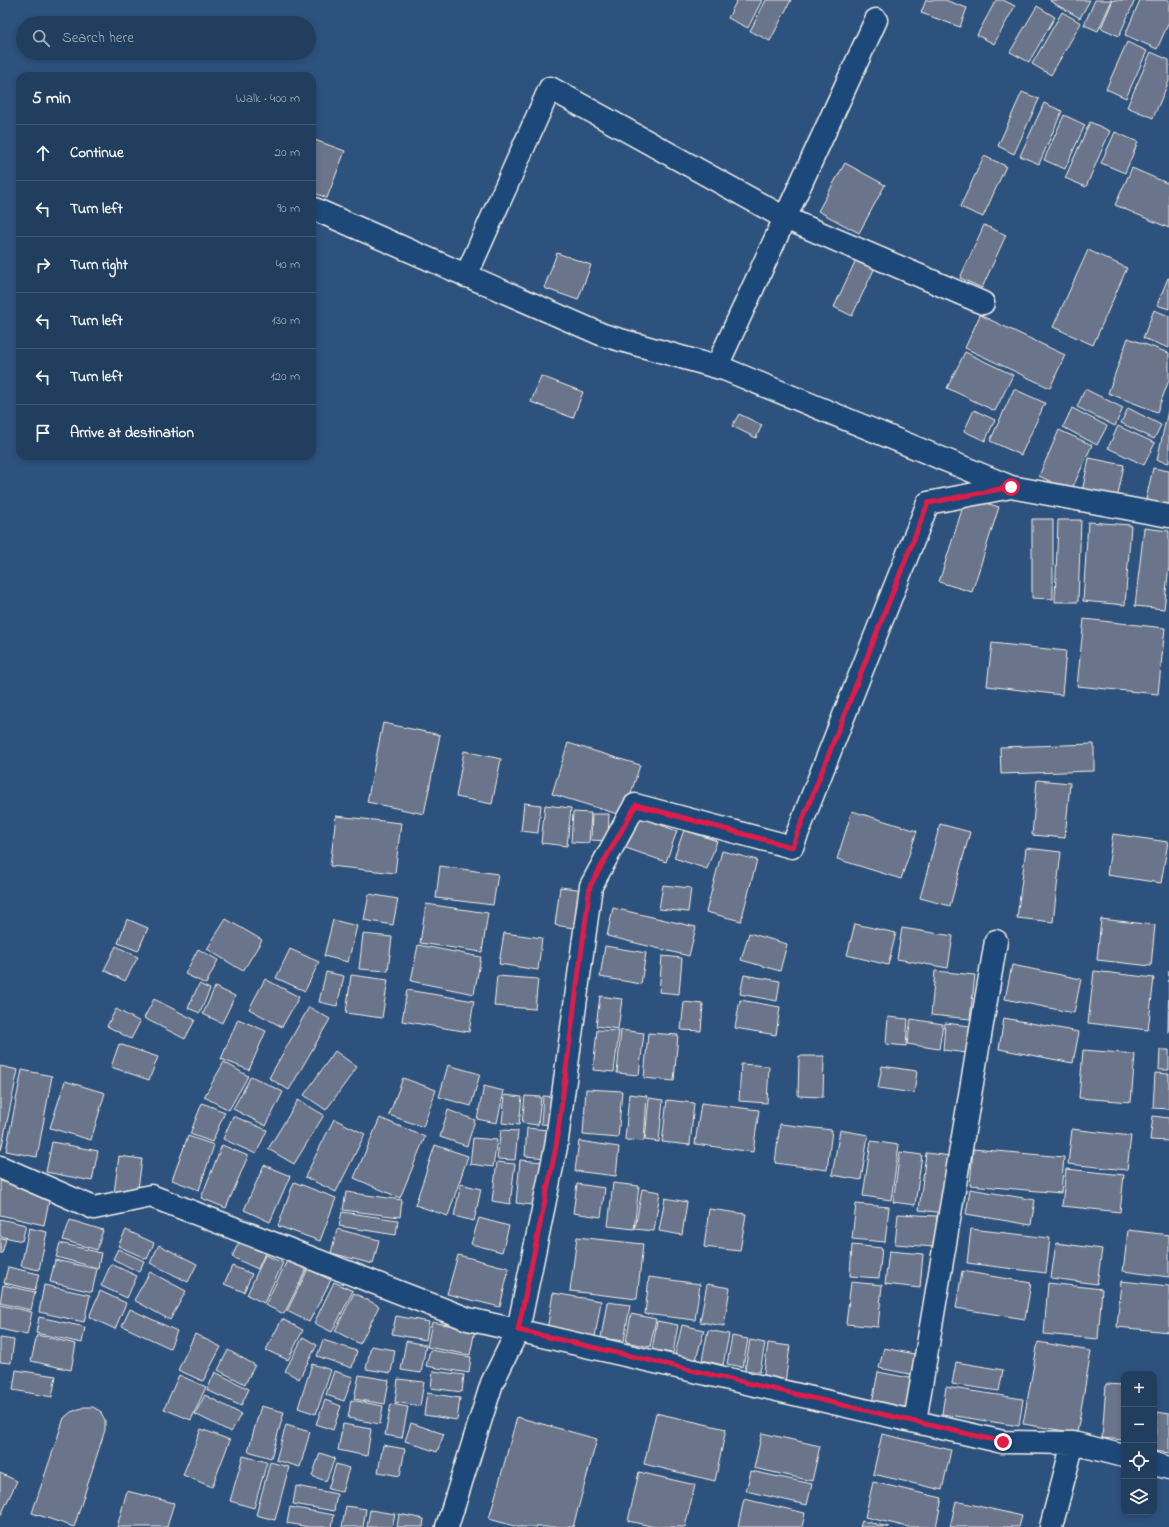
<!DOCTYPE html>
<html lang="en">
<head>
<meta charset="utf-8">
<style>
  :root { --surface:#223e5e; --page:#2a4564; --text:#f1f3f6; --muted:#a2aebc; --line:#3f5773 }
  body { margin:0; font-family:"Indie Flower",sans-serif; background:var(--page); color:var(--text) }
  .controls { position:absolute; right:12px; bottom:12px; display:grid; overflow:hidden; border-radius:8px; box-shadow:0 2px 6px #0003 }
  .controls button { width:36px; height:36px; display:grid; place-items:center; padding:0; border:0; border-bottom:1px solid var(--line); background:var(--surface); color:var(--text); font:20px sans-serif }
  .stop { position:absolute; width:12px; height:12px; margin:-9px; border:3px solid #e11d48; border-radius:50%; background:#fff }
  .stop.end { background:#e11d48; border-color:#fff; box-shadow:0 1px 4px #0008 }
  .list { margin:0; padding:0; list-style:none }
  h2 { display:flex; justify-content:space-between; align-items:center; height:52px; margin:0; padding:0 16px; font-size:17px }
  h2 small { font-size:13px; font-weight:400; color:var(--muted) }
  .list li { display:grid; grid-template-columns:26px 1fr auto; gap:12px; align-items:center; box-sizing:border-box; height:56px; padding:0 16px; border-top:1px solid var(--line) }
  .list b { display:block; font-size:15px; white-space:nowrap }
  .list em { font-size:13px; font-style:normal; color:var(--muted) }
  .icon { flex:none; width:22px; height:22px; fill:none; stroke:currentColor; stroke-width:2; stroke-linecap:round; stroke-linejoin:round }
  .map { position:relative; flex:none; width:1169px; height:1527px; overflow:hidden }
  .search { position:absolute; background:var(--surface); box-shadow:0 2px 6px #0003; left:16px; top:16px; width:300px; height:44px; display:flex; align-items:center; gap:10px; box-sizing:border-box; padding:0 14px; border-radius:22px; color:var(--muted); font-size:15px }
  .panel { position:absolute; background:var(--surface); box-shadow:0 2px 6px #0003; left:16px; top:72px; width:300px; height:388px; border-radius:12px }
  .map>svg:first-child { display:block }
  .building { fill:#6b748c; stroke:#f4f1e8 }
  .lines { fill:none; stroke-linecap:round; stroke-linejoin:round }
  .minor-casing { stroke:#f4f1e8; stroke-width:25 }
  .minor { stroke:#1f4a7a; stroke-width:22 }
  .route { stroke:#e11d48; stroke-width:5 }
</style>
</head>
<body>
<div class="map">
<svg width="1169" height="1527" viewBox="0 0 1169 1527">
  <rect width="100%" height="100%" fill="#2e527e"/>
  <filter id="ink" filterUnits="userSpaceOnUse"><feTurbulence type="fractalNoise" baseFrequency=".025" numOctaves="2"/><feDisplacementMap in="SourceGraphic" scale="8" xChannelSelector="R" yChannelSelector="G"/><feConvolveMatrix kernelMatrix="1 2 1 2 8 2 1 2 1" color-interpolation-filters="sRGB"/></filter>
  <g filter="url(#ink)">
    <path class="building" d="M737,0H762L748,28L728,18Z
      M766,0H791L770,41L750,31Z
      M926,0H945L967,8L960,27L921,13Z
      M996,0H1003L1015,6L994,44L977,35Z
      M1050,0H1090L1080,18L1050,1Z
      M1095,0H1112L1098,31L1084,25Z
      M1113,0H1135L1119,36L1101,28Z
      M1140,0H1169V22L1157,49L1125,35Z
      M1037,6L1055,17L1029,62L1010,52Z
      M1062,12L1081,23L1051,75L1032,64Z
      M1127,42L1147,51L1126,98L1106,89Z
      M1151,52L1169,60V81L1153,118L1127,107Z
      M1022,92L1039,99L1014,154L998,146Z
      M1044,103L1062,111L1039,164L1020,156Z
      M1064,115L1085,125L1065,169L1044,160Z
      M1090,122L1110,131L1086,187L1065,178Z
      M1115,132L1138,142L1125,173L1101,163Z
      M312,139L345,151L327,198L312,192Z
      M984,156L1006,166L983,217L960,207Z
      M845,163L885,185L859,233L818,211Z
      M1132,168L1169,184V228L1115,205Z
      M984,225L1006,235L982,288L960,278Z
      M1088,250L1127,268L1093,345L1053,327Z
      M557,253L591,265L578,300L544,288Z
      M859,253L878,261L852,316L834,307Z
      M1168,278H1169V309L1157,305Z
      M1154,310L1169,316V348L1143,338Z
      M980,315L1065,355L1050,388L965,348Z
      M1128,338L1169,353V380L1157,412L1108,393Z
      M965,352L1013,375L995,411L947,388Z
      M541,376L583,392L573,418L531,402Z
      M1014,389L1045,403L1021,455L990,441Z
      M1085,389L1123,408L1115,426L1077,407Z
      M1169,406V463L1157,460Z
      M1072,408L1107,426L1097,445L1063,427Z
      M1128,408L1161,425L1154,439L1121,423Z
      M974,410L995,420L985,441L964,431Z
      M739,414L762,425L756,438L732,426Z
      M1118,426L1155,443L1144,465L1108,448Z
      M1059,430L1092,445L1071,491L1039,476Z
      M1089,458L1124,465L1117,499L1082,492Z
      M1153,468L1169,471V508L1145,504Z
      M966,497L999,507L972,592L939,582Z
      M1032,519H1053V599L1032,598Z
      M1058,520H1081L1078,602H1055Z
      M1088,522L1131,525L1125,605L1083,601Z
      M1144,528L1169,531V566L1164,609L1135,606Z
      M1084,619L1165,628L1158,694L1077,686Z
      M992,643L1066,651L1062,695L987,686Z
      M383,723L440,735L424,814L367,802Z
      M568,743L640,765L624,816L552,794Z
      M1094,744V771L1001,774L1000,747Z
      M464,751L501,759L492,804L456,797Z
      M1037,780L1070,783L1065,838L1032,835Z
      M524,803L541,805L538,833L521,831Z
      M545,805L571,808L567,846L541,843Z
      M852,811L917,831L901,879L837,859Z
      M573,812L591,813L589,843L571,842Z
      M592,814H609L608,841L591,840Z
      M634,815L677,831L666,862L623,847Z
      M336,816L401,823L395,873L330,866Z
      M940,824L970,832L950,906L920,898Z
      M684,830L717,841L707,869L674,858Z
      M1113,834L1168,842L1161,883L1107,875Z
      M1026,848L1061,852L1053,922L1017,918Z
      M722,851L757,860L741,921L706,912Z
      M440,866L498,874L493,905L436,898Z
      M663,885L691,888L688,912L659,909Z
      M560,887L585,890L580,929L555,925Z
      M369,894L398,899L393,925L364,920Z
      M426,904L488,913L482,952L420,943Z
      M613,908L696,927L689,956L607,936Z
      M127,919L148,928L138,951L118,943Z
      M226,919L262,940L243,971L207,949Z
      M1101,919L1155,925L1151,966L1097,960Z
      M333,920L357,926L348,962L324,956Z
      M855,924L896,933L888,965L847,955Z
      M902,928L953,936L948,968L897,959Z
      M504,933L542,938L538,970L499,964Z
      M749,933L787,944L780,971L741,960Z
      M363,934L392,937L388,971L359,969Z
      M418,945L481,957L474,994L411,981Z
      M116,946L138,957L125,981L104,970Z
      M605,946L646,953L641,984L600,977Z
      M198,949L218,960L206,984L185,974Z
      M290,949L319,962L305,991L276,978Z
      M662,956L682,958L679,994L659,992Z
      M1012,965L1081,979L1074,1013L1005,999Z
      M935,971L975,975L970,1019L931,1015Z
      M1094,971L1154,978L1148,1030L1088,1023Z
      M1169,971V1032H1168Z
      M326,972L344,976L337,1006L319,1002Z
      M351,975L388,980L382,1018L346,1013Z
      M744,975L780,981L777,1001L740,994Z
      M497,976L538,979L535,1009L494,1006Z
      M265,979L299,997L282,1027L249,1009Z
      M199,984L210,989L200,1013L188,1008Z
      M215,987L235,996L222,1023L203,1014Z
      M407,990L474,1001L469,1032L402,1021Z
      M600,996L622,999L618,1029L596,1026Z
      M154,999L195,1020L185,1039L144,1018Z
      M740,1000L780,1007L776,1035L735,1028Z
      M684,1002L703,1004L701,1031L681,1030Z
      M309,1007L330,1019L289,1090L269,1078Z
      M116,1009L140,1022L131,1039L107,1026Z
      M888,1017L908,1019L906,1046L886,1044Z
      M1004,1018L1079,1032L1073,1063L999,1049Z
      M238,1019L266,1031L249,1070L221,1059Z
      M911,1019L943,1024L939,1049L907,1044Z
      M945,1023L970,1026L967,1053L943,1050Z
      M597,1030L619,1031L614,1072L593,1070Z
      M621,1030L644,1033L639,1075L617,1073Z
      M648,1033L678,1035L674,1081L644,1078Z
      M119,1044L158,1057L149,1080L111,1067Z
      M1083,1050L1135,1054L1131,1102L1079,1098Z
      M1160,1050H1169V1070H1159Z
      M335,1051L357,1067L326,1110L304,1095Z
      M799,1056H824L823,1097L798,1096Z
      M224,1062L248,1076L229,1110L204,1097Z
      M741,1064L769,1066L767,1103L739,1101Z
      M448,1065L480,1074L471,1106L439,1097Z
      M0,1066L18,1070L1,1150H0Z
      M882,1066L917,1071L914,1093L878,1088Z
      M22,1070L52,1076L37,1157L6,1151Z
      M1155,1073L1169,1074V1109L1153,1108Z
      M251,1076L283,1092L266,1126L233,1109Z
      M403,1078L436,1090L423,1127L389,1115Z
      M65,1081L105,1093L91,1140L50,1128Z
      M484,1086L504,1091L497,1123L477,1119Z
      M586,1089L622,1091L618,1138L583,1135Z
      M629,1094L647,1096L644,1141L625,1140Z
      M505,1095L522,1097L519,1125L502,1123Z
      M525,1096L541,1097L538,1125L522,1123Z
      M543,1096L558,1097L555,1125L541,1124Z
      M649,1098L663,1100L659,1142L645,1140Z
      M298,1100L324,1115L294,1164L268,1149Z
      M667,1100L694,1103L690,1145L662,1142Z
      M202,1103L225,1112L212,1142L190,1134Z
      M701,1103L759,1110L753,1152L695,1144Z
      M448,1110L475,1120L467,1146L440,1137Z
      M233,1116L267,1130L256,1154L223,1139Z
      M1153,1116L1169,1118V1141L1150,1140Z
      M380,1118L425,1137L400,1198L354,1178Z
      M334,1119L365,1134L336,1192L305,1177Z
      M780,1124L832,1130L827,1170L775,1163Z
      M527,1128L549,1130L546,1158L525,1156Z
      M1072,1129L1131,1136L1127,1170L1068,1164Z
      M501,1130L518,1131L515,1160L497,1159Z
      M840,1130L868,1135L861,1180L832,1175Z
      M188,1136L214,1145L199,1190L172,1180Z
      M473,1138L497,1140L493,1167L470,1164Z
      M579,1141L619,1147L616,1176L575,1171Z
      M871,1141L899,1145L891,1200L863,1196Z
      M52,1142L98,1151L92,1181L46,1172Z
      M222,1145L248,1156L226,1208L201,1198Z
      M435,1145L468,1156L448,1216L415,1205Z
      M973,1149L1064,1157L1061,1193L970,1185Z
      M900,1152L922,1155L915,1205L893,1202Z
      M926,1153L951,1156L944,1213L919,1210Z
      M119,1156L142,1159L137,1196L114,1193Z
      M520,1160L544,1162L540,1206L516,1203Z
      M497,1162L515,1164L510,1204L492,1201Z
      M264,1165L290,1176L270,1222L244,1210Z
      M1066,1169L1124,1175L1120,1212L1062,1206Z
      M0,1181L51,1192L44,1225L0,1215Z
      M294,1182L336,1198L320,1241L278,1226Z
      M613,1183L639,1186L634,1229L608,1226Z
      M461,1184L481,1189L474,1221L454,1216Z
      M577,1184L605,1188L601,1217L573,1213Z
      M642,1189L660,1192L654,1231L635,1229Z
      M970,1189L1035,1200L1031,1225L966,1214Z
      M346,1192L402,1200L400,1217L343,1210Z
      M665,1198L687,1202L682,1235L659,1231Z
      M856,1204L889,1207L885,1242L852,1239Z
      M709,1209L746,1214L740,1251L704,1247Z
      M342,1212L398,1220L396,1235L339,1226Z
      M898,1214L937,1216L934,1247L895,1244Z
      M479,1218L509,1226L502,1252L471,1244Z
      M0,1219L26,1225L22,1241L0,1236Z
      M70,1220L103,1230L97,1250L63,1240Z
      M29,1228L47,1232L39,1270L21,1266Z
      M337,1229L379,1240L373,1264L331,1253Z
      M971,1229L1050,1238L1046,1273L967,1263Z
      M126,1230L154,1243L147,1259L118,1246Z
      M1128,1230L1169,1235V1277L1123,1271Z
      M577,1237L643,1244L637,1299L570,1291Z
      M0,1238L6,1239L2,1253H0Z
      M239,1242L265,1253L258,1269L232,1257Z
      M60,1243L101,1253L98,1268L56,1257Z
      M1056,1243L1102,1249L1097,1284L1051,1278Z
      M159,1245L197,1264L188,1282L150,1263Z
      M852,1245L882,1248L879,1278L850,1276Z
      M118,1249L144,1261L139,1272L113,1259Z
      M889,1251L923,1254L920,1288L885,1284Z
      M265,1255L283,1263L264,1303L247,1295Z
      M458,1255L509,1268L500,1307L447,1294Z
      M288,1259L307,1268L284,1314L265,1305Z
      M55,1260L97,1269L92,1292L50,1282Z
      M111,1264L137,1276L127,1298L101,1286Z
      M232,1266L252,1274L244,1292L224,1284Z
      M8,1267L39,1274L35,1290L4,1283Z
      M308,1269L331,1280L309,1322L287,1311Z
      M962,1271L1031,1283L1025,1319L956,1308Z
      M150,1272L186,1291L170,1320L134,1300Z
      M649,1277L700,1284L695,1320L645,1314Z
      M1121,1281L1169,1286V1332L1117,1327Z
      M334,1282L353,1291L332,1332L314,1323Z
      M851,1282L882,1285L878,1327L846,1324Z
      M1048,1283L1102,1289L1098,1339L1044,1334Z
      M707,1284L730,1288L724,1326L700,1322Z
      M3,1285L35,1292L31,1310L0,1303Z
      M44,1285L90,1295L84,1322L39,1312Z
      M100,1291L126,1303L115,1329L89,1317Z
      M354,1293L379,1306L360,1344L335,1331Z
      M553,1293L601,1301L595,1337L547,1330Z
      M607,1302L630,1305L624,1341L601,1338Z
      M0,1305L32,1312L27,1335L0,1329Z
      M130,1309L177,1331L170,1348L122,1326Z
      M631,1314L656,1319L650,1347L626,1342Z
      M396,1316L429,1322L426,1340L392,1334Z
      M39,1317L85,1327L82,1343L36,1333Z
      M282,1319L303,1330L288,1360L266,1350Z
      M657,1321L678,1325L673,1353L652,1350Z
      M432,1322L475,1330L470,1355L427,1347Z
      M682,1325L704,1330L696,1360L675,1355Z
      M708,1330L729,1334L723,1365L702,1360Z
      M195,1334L221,1347L203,1381L178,1370Z
      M37,1335L76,1344L71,1370L31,1361Z
      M732,1336L748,1339L743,1367L727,1364Z
      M303,1337L317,1345L299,1379L285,1371Z
      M0,1338L14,1340L11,1363L0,1362Z
      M323,1340L357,1351L352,1368L317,1356Z
      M750,1340L765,1343L760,1372L745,1370Z
      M406,1341L426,1345L421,1373L401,1370Z
      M1038,1342L1091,1351L1077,1433L1023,1424Z
      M768,1343L790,1346L785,1383L763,1380Z
      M371,1346L395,1350L391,1373L366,1369Z
      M884,1348L919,1355L915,1375L879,1368Z
      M228,1350L255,1365L245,1384L218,1370Z
      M430,1350L471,1357L469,1373L426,1366Z
      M956,1362L1003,1370L999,1391L952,1384Z
      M312,1364L331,1370L316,1414L298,1408Z
      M16,1370L56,1376L52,1397L13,1390Z
      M334,1371L353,1377L344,1401L326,1395Z
      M433,1371L464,1375L462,1392L431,1388Z
      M215,1372L249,1389L241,1406L207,1390Z
      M878,1372L915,1379L909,1410L872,1403Z
      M179,1375L206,1387L191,1420L164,1409Z
      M359,1375L389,1380L385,1404L354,1399Z
      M398,1379L424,1382L420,1406L395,1402Z
      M1106,1384L1124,1385V1440L1102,1438Z
      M946,1387L1023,1399L1019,1426L942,1414Z
      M427,1393L460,1398L457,1420L424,1415Z
      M205,1395L241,1414L231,1432L195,1414Z
      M325,1400L341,1406L333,1430L316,1424Z
      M351,1400L383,1406L380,1424L348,1418Z
      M391,1404L408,1407L402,1438L385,1435Z
      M261,1406L284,1412L271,1458L248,1451Z
      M84,1407H93L100,1411L105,1420V1430L74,1527L32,1513L64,1418L71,1412Z
      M1157,1412L1169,1414V1453L1154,1451Z
      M656,1413L726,1429L715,1481L644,1464Z
      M517,1417L597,1439L573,1527H518L489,1519Z
      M411,1423L444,1434L437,1452L405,1441Z
      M343,1424L371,1429L367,1456L338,1450Z
      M286,1425L310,1432L300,1467L276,1460Z
      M201,1429L230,1440L212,1487L183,1475Z
      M762,1433L820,1446L812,1481L754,1468Z
      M882,1434L951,1450L942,1490L873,1474Z
      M383,1445L405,1449L400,1476L378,1472Z
      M320,1453L335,1458L326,1481L312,1476Z
      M243,1456L267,1462L254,1508L230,1501Z
      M270,1462L289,1467L275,1520L256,1515Z
      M336,1464L349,1468L342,1492L328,1489Z
      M751,1471L812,1484L807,1505L746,1491Z
      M639,1472L695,1485L685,1527H655L628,1521Z
      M0,1473L17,1481L0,1517Z
      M873,1482L942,1498L936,1527H908L865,1517Z
      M296,1486L337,1494L334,1511L293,1504Z
      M127,1491L174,1503L167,1527H117Z
      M744,1499L805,1513L802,1527H738Z
      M956,1501L1022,1516L1019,1527H950Z
      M346,1506L366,1509L363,1527H342Z
      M290,1507L334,1515L332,1527H309L287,1523Z
      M370,1510L395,1514L392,1527H367Z
      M399,1514L424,1519L423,1527H397Z
      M862,1521L889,1527H860Z"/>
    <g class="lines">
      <g class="minor-casing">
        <path id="minor" d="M312,208L603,335L727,370
          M466,276L550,88L785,218L876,20
          M983,303L785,218L717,366L1011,487L1169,516
          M0,1167L94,1208L151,1196L468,1319L1003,1442L1073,1443L1124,1456
          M915,1421L996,941
          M1154,1464L1169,1468
          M447,1527L492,1383L518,1330L556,1147L591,886L635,805L792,847L928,503L1011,487
          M1051,1527L1073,1443"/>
      </g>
      <use href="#minor" class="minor"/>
    </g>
  </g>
  <g class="lines" filter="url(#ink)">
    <path class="route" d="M1003,1442L518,1330L556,1147L590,886L636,805L792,847L928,503L1011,487"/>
  </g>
</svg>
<div class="controls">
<button>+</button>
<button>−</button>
<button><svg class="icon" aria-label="locate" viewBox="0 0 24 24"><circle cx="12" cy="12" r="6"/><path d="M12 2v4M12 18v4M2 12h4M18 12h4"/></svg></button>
<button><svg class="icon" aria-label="layers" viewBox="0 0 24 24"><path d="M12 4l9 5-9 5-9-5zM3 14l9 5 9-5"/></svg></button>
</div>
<div class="stop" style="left:1011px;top:487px"></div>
<div class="stop end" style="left:1003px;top:1442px"></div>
<div class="search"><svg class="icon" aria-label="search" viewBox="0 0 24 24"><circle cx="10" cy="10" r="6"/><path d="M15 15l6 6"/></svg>Search here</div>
<section class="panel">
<h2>5 min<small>Walk · 400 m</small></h2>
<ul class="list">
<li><svg class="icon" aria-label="ahead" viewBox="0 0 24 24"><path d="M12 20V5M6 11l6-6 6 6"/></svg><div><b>Continue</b></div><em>20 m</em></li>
<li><svg class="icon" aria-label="left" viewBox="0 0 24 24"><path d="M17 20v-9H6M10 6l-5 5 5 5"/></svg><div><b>Turn left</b></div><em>90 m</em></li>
<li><svg class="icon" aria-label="right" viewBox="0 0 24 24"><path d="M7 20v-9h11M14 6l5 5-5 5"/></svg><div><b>Turn right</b></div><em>40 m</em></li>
<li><svg class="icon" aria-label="left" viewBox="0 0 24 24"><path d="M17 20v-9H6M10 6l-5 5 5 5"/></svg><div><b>Turn left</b></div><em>130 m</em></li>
<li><svg class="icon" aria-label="left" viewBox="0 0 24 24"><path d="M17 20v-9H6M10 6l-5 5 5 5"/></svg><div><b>Turn left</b></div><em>120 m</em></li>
<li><svg class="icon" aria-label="arrive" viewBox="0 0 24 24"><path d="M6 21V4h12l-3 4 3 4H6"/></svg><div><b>Arrive at destination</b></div></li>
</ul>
</section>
</div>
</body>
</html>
